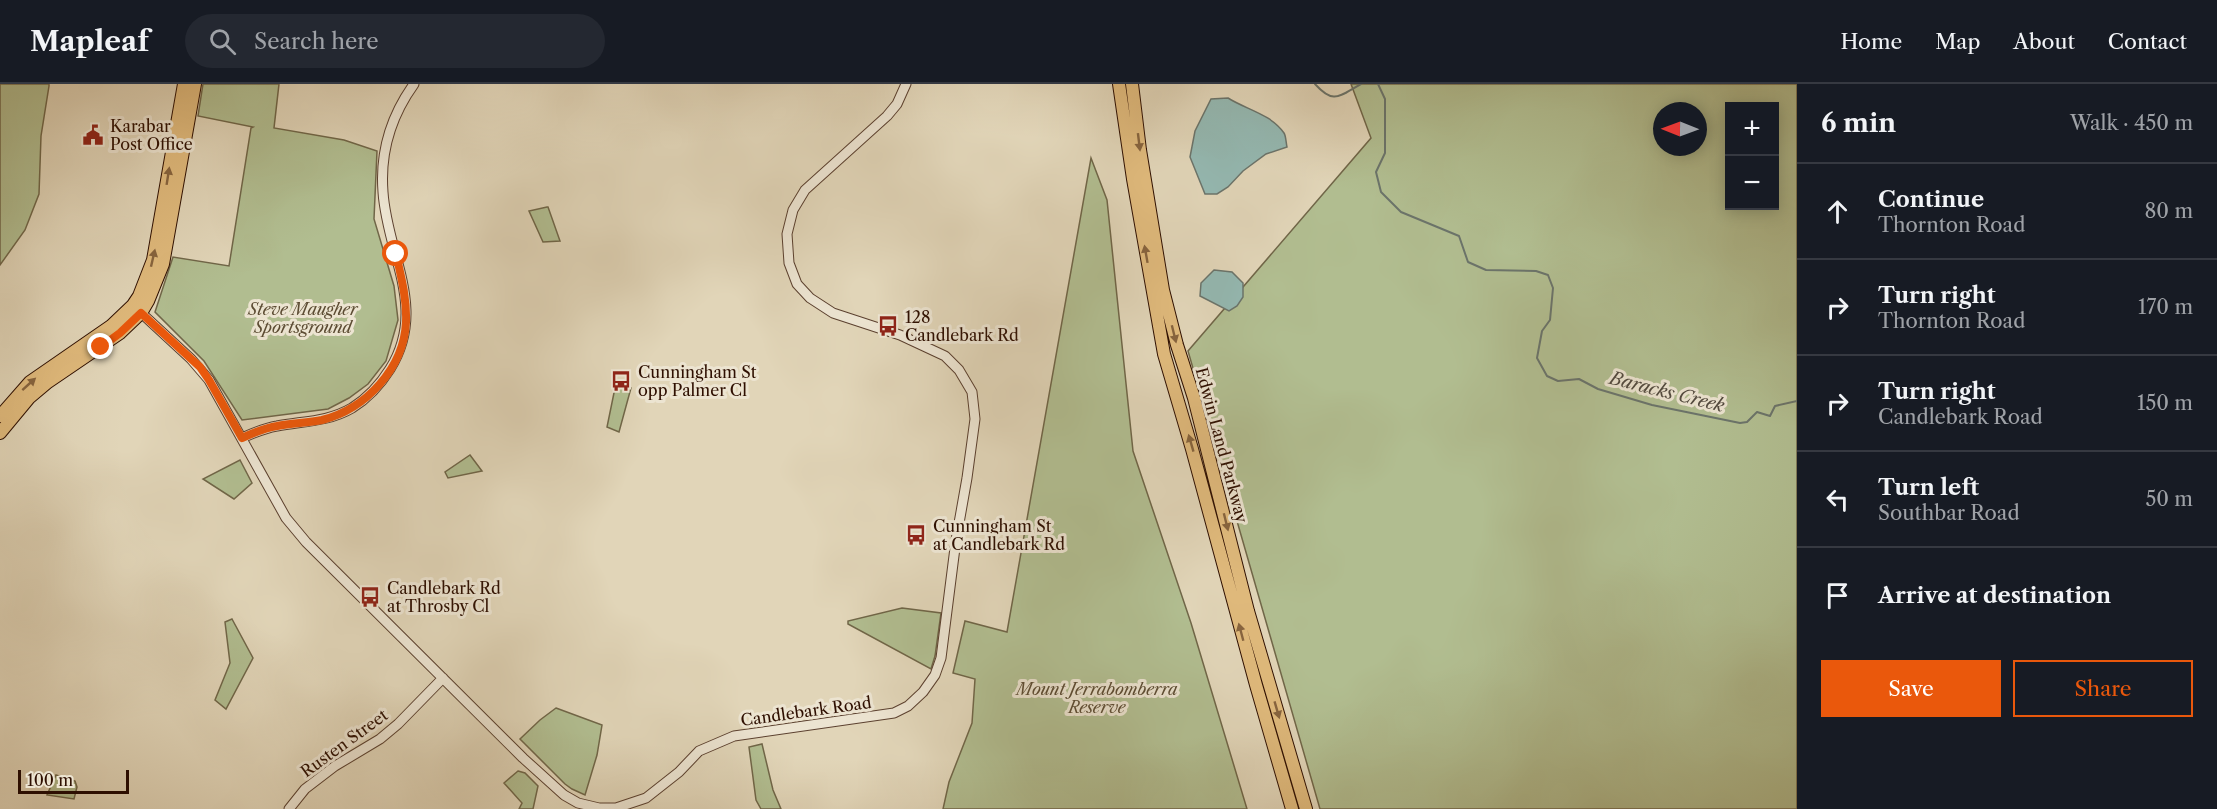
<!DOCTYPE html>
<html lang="en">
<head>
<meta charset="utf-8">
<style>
  :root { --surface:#171b24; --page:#242831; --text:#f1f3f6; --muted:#9ea1a6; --line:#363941; --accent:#ea580c }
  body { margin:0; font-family:"Libre Caslon Text",serif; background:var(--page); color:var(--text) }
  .controls { position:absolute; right:18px; top:18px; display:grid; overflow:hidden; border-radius:0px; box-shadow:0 3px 15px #0003 }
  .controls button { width:54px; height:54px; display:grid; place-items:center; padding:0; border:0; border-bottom:2px solid var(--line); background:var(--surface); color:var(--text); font:30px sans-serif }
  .compass { position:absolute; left:1653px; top:18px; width:54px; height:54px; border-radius:50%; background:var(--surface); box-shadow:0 3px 15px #0003; rotate:271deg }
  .scale { position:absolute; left:18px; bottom:15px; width:111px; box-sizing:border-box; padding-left:6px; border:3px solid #2e0f01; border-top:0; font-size:16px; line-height:21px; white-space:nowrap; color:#2e0f01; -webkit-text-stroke:4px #ece4d1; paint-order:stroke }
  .stop { position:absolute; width:18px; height:18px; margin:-14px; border:4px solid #ea580c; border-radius:50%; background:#fff }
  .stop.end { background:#ea580c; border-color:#fff; box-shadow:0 2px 6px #0008 }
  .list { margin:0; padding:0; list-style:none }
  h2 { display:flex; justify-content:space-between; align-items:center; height:78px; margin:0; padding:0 24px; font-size:26px }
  h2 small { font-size:20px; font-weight:400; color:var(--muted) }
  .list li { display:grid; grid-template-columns:39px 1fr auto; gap:18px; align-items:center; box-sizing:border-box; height:96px; padding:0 24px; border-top:2px solid var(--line) }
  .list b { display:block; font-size:22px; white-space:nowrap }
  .list p { margin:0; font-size:20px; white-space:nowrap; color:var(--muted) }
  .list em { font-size:20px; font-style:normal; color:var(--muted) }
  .actions { display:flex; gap:12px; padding:18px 24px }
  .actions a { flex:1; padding:14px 0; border:2px solid var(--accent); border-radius:0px; text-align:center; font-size:21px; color:var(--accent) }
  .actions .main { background:var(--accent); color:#fff }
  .icon { flex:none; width:33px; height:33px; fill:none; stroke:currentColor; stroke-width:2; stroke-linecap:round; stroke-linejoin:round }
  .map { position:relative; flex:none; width:1797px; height:725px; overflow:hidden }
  header { display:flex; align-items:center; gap:36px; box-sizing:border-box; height:84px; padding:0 30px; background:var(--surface); border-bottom:2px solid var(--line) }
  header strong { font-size:28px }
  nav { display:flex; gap:33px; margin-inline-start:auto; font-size:21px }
  .search { width:420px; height:54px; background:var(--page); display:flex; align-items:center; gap:15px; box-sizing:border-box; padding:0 21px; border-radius:33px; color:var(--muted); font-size:22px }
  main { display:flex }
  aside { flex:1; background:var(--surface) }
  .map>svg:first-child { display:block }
  .green { fill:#b1bd90; stroke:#706648; stroke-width:1.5; fill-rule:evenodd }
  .water { fill:#94b8b1; stroke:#6b746b; stroke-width:1.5 }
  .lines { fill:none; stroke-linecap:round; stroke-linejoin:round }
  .stream { stroke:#6b746b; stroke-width:2 }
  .minor-casing { stroke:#5b402f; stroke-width:11 }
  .major-casing { stroke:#2e0f01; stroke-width:14 }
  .minor { stroke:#ece4d1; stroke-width:9 }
  .major { stroke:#e0ba7c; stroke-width:12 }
  .oneway { fill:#87643e }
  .route { stroke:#ea580c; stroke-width:8 }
  .labels { text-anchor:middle; stroke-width:6; stroke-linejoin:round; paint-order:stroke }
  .poi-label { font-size:16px; fill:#2e0f01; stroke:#ece4d1; text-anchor:start }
  .park-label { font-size:16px; font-style:italic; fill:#5c4c33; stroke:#ece4d1 }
  .street-label { font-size:16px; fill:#2e0f01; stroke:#ece4d1 }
  .water-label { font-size:18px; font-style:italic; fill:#524a3f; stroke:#ece4d1 }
</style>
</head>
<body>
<header>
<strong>Mapleaf</strong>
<div class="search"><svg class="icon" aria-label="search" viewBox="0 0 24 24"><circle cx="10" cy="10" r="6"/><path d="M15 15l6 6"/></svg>Search here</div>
<nav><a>Home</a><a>Map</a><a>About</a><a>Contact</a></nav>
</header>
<main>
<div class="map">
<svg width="1797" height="725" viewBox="0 0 1797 725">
  <rect width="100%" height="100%" fill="#e1d5b8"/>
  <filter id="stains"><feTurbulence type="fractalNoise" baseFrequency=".00333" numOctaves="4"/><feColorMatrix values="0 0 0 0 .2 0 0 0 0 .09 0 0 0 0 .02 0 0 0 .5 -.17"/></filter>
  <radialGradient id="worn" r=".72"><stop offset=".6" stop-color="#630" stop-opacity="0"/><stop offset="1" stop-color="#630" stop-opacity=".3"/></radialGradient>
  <path class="green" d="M0,0H49V2L41,52L39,110L25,146L0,181Z
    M203,0H279L274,44L344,56L377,67L374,135L394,202L398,236L386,277L368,300L349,314L328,325L242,336L204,277L155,228L173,173L229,182L251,44L253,43L198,32Z
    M1351,0H1797V725H1320L1188,267L1371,54ZM1730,22H1774V122H1730ZM1662,27H1698V63H1662Z
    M1091,74L1107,116L1133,367L1191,539L1247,725H943L949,698L972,639L975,595L953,589L965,537L1007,548Z
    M547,123H548L560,157L543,158L529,127Z
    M616,299L631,304L619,348L607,343Z
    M470,371L482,387L448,394L445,388Z
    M240,376L252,399L234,415L203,395Z
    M902,524L941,529L935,572L931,585L848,540V537Z
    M232,535L253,574L226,625L215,616L230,579L225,538Z
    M556,624L602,641L597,671L585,711L572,705L565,700L520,655L540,636Z
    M762,660L773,706L781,725H761L756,716L749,663Z
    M518,687L525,689L538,702L533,725H519L522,719L504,699Z
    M56,691L75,697L77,703L74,715L47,711Z"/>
  <path class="water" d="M1228,14C1245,25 1271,30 1284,49C1286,52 1286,59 1287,63L1266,70L1243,87L1228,103L1217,110H1205L1190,73L1195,47L1211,15Z
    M1214,186L1232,188L1243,199V213L1237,222L1229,227L1200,212L1201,199Z"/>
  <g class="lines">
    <path class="stream" d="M1315,0C1334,21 1339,12 1361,0
      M1378,0L1385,15V69L1376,88L1381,108L1401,128L1459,152L1468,178L1486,186L1536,187L1548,191L1553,204L1550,236L1542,247L1537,274L1547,292L1558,297L1579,295L1598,305L1652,321L1740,339L1747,338L1757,328L1770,332L1775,322L1797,317"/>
    <g class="minor-casing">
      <path id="minor" d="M138,226L191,275L209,296L286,434L306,458L523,674L564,711L578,719L599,724H616L646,714L679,688L699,667L734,652L894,629L908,622L923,608L935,591L941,574L956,456L967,394L975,335L972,308L959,286L945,272L900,251L833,229L810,214L797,200L789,179L787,150L793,126L805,106L887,32L897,20L906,0
        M242,354C253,349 265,344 277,342C303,337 328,338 352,324C368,314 380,301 390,285C428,224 387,171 383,108C380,69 391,32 414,0
        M289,725L305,705L335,682L380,655L398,640L443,594"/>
    </g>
    <g class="major-casing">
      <path id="major" d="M1119,0L1133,95L1164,270L1192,365L1256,601L1292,725
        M1132,0L1140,66L1163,206L1177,261L1194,314L1248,527L1306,725
        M0,332L30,298L111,242L133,221L139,212L153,176L184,0
        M0,349L29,314L48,298L120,249L141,229L148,217L163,180L195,0"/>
    </g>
    <use href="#minor" class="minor"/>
    <use href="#major" class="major"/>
  </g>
  <defs><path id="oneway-solid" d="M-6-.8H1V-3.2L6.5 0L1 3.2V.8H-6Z" transform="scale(1.5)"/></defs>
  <g class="oneway">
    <use href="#oneway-solid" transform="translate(1139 58) rotate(83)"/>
    <use href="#oneway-solid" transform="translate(168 92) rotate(-81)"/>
    <use href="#oneway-solid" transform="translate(1146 170) rotate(-100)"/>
    <use href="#oneway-solid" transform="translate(153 174) rotate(-77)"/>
    <use href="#oneway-solid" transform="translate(1174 250) rotate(76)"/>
    <use href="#oneway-solid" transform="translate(29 300) rotate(-42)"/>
    <use href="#oneway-solid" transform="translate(1191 359) rotate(-106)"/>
    <use href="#oneway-solid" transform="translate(1226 438) rotate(76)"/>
    <use href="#oneway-solid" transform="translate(1241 548) rotate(-105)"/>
    <use href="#oneway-solid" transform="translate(1277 626) rotate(74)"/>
  </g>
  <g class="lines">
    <path class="route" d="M101,263L120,249L141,229L200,283L209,296L242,354C253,349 265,344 277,342C292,339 307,339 322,336C366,325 404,284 406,238C407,215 401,192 396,170"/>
  </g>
  <defs>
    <g id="civic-bare" transform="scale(1.62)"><path d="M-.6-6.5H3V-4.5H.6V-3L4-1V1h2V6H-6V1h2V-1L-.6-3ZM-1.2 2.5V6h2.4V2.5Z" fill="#8f2418" stroke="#ece4d1" stroke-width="2.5" paint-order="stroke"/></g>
    <g id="bus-bare" transform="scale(1.62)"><path d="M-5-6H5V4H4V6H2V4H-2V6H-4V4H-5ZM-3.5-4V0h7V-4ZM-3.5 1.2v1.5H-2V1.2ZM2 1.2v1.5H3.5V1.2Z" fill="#8f2418" stroke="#ece4d1" stroke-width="2.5" paint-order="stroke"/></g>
  </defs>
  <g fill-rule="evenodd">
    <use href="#civic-bare" x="93" y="51"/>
    <use href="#bus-bare" x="888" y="242"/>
    <use href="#bus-bare" x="621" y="297"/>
    <use href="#bus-bare" x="916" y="451"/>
    <use href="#bus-bare" x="370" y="513"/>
  </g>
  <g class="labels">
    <g class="poi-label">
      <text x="110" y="48">Karabar<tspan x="110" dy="18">Post Office</tspan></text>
      <text x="905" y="239">128<tspan x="905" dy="18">Candlebark Rd</tspan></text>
      <text x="638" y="294">Cunningham St<tspan x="638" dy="18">opp Palmer Cl</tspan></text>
      <text x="933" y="448">Cunningham St<tspan x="933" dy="18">at Candlebark Rd</tspan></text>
      <text x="387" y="510">Candlebark Rd<tspan x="387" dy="18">at Throsby Cl</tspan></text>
    </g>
    <g class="park-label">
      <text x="303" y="231">Steve Maugher<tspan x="303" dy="18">Sportsground</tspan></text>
      <text x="1097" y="611">Mount Jerrabomberra<tspan x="1097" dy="18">Reserve</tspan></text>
    </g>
    <g class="street-label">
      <text transform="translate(1222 361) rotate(75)" y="6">Edwin Land Parkway</text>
      <text transform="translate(806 627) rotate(-8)" y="6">Candlebark Road</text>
      <text transform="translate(344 659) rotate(-36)" y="6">Rusten Street</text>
    </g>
    <g class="water-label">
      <text transform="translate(1667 308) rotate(14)" y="6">Baracks Creek</text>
    </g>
  </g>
  <rect width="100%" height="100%" filter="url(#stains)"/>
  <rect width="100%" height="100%" fill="url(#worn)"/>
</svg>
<div class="controls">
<button>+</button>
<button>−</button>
</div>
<svg class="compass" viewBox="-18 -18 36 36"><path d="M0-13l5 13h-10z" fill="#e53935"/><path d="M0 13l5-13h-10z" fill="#9ea1a6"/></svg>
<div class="scale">100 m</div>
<div class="stop" style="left:396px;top:170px"></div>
<div class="stop end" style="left:101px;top:263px"></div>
</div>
<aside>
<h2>6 min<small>Walk · 450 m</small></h2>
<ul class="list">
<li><svg class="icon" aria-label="ahead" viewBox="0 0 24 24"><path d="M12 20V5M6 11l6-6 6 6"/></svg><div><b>Continue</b><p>Thornton Road</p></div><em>80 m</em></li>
<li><svg class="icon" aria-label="right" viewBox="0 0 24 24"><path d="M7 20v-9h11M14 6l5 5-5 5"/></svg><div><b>Turn right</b><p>Thornton Road</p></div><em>170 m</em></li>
<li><svg class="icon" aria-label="right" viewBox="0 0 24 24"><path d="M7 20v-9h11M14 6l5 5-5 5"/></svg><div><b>Turn right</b><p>Candlebark Road</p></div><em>150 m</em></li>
<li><svg class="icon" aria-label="left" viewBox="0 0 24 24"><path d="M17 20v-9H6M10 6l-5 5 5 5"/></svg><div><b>Turn left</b><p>Southbar Road</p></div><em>50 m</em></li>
<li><svg class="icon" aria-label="arrive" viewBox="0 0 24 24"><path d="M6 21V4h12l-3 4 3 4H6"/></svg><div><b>Arrive at destination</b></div></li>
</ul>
<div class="actions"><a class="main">Save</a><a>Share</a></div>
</aside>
</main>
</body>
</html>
